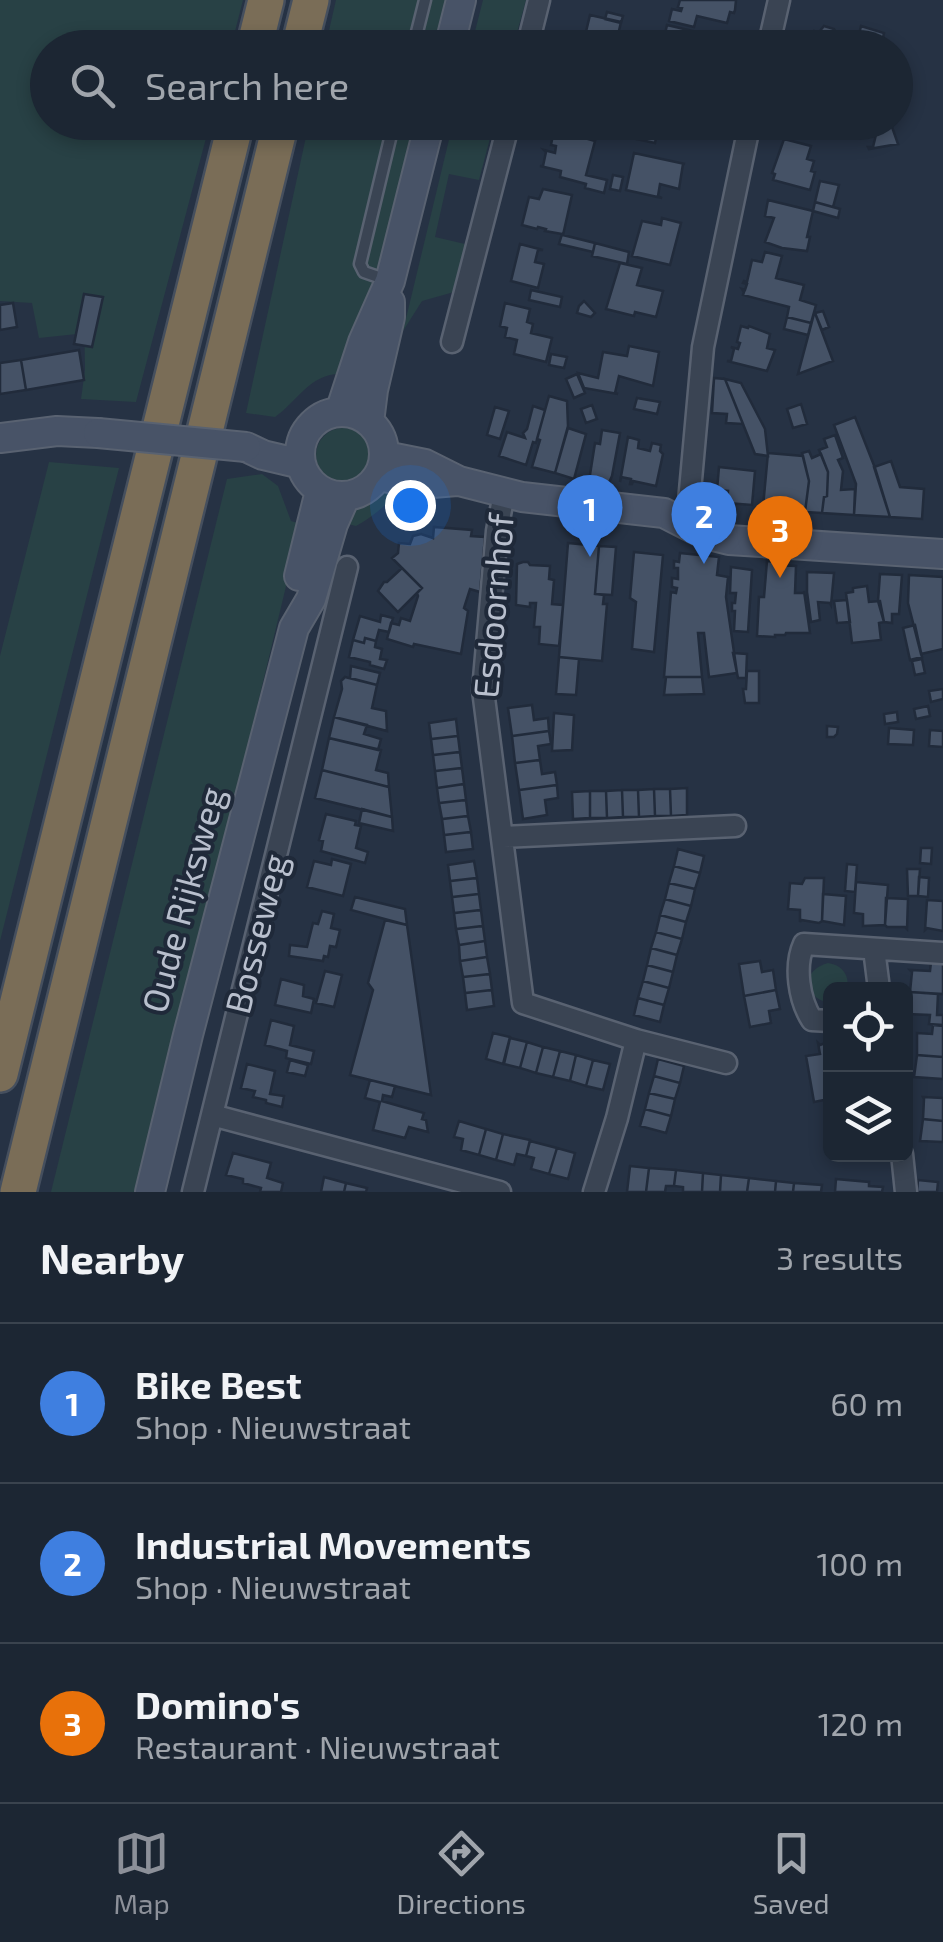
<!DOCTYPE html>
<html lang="en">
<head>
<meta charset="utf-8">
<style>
  :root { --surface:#1c2633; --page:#29323f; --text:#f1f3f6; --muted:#a0a5ac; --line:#3a434e; --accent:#8c9099 }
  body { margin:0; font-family:"Exo 2",sans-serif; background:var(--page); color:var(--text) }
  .controls { position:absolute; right:30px; bottom:30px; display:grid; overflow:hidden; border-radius:15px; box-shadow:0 5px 15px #0003 }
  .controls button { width:90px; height:90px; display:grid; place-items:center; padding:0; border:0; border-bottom:2px solid var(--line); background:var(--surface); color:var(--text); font:50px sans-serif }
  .you { position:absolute; left:410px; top:505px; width:35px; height:35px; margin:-25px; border:8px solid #fff; border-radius:50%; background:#1a73e8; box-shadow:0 0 0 15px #1a73e833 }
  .badge { display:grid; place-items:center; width:65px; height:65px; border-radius:50%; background:var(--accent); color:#fff; font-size:32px; font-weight:700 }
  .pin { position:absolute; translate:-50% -82px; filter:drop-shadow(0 2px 5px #0008) }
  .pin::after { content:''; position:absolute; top:52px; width:35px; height:30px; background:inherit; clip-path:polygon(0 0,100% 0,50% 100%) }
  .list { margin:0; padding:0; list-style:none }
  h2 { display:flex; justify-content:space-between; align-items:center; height:130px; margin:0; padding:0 40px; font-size:42px }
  h2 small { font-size:32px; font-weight:400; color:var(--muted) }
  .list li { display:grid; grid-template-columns:65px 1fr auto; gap:30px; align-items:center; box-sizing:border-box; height:160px; padding:0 40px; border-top:2px solid var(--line) }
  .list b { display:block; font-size:38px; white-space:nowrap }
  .list p { margin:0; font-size:32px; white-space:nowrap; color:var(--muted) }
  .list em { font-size:32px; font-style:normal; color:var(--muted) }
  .icon { flex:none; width:55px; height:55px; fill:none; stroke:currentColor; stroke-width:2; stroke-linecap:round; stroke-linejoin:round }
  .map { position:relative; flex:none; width:943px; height:1192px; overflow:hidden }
  .search { position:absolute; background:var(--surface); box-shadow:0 5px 15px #0003; left:30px; right:30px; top:30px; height:110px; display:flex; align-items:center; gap:25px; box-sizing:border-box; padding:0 35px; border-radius:55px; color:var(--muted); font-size:38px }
  .sheet { height:610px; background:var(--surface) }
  nav { display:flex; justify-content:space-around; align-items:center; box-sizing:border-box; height:140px; border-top:2px solid var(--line); background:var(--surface); font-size:28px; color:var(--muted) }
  nav a { display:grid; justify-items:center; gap:5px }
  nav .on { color:var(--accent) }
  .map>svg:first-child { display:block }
  .green { fill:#284145 }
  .building { fill:#455266; stroke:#212b3b; stroke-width:2.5 }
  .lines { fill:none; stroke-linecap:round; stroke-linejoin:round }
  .lane-casing { stroke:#596271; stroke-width:15 }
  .street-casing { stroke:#596271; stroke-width:25 }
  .secondary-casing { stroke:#596271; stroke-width:32 }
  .highway-casing { stroke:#454f5e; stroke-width:40 }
  .lane { stroke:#3a4453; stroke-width:10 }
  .street { stroke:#3a4453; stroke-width:20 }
  .secondary { stroke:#485367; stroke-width:28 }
  .highway { stroke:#7a6d57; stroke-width:35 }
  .secondary-bridge-casing { stroke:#596271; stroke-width:32; stroke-linecap:butt }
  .secondary-bridge { stroke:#485367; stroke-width:28 }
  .labels { text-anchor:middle; stroke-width:8; stroke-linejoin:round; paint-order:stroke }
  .street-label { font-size:35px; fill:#b8bfcd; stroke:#1f2939 }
</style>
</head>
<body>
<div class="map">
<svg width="943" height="1192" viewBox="0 0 943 1192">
  <rect width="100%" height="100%" fill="#263244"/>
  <path class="green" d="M0,0H243L231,47L48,48V122L210,123L136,402L81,399L85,370L84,308L77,334L39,338L32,303L0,301Z
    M336,0H449L437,47L325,48Z
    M483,0H526L513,47H471Z
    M309,123H418L380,267L341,374C310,373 297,402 275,417L246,413Z
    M453,123H494L479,180L449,174L435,237L465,244L454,292L422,301L403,331Z
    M316 455a27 27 0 1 1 54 0a27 27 0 1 1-54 0Z
    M49,462L119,468L0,941V656Z
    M262,474L278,486L291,521L301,524L198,952L135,1192H51L227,479Z
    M398,488C394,501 369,519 356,526L344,523C347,518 348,512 352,508C360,501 387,490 398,488Z
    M828,963C842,965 850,975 847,989H830V1003C802,998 801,970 828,963Z"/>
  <path class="building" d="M680,0H736L735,10L734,13L730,12L727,23L697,16L694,27L669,21L672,9L681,11L682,8L678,7Z
    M607,12L623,16L621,23L605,19Z
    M590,15L621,22L615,48H569L571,37L584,40Z
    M667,25L714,36L711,48H669L670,45L663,43Z
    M824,26L834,29L836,32L835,36L838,37L835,48H812L813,44L811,43L814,31L819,32Z
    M861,26L884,33L881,48L857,43Z
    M567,122H624L621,136Z
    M625,122L640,124L688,122L685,134L658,128L655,143L622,136Z
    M792,122H835L831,138L790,128Z
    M879,122L891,124L898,144L869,149L868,147H873Z
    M554,129L595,141L586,175L607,180L604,193L585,188L586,184L560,177L561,171L540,166H543L546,152L544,150L555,153L556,146L551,145Z
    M784,139L811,146L807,159L814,161L811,171L815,172L810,190L773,180L775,174L772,173Z
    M634,153L685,164H683L679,189L660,184L658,196L662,198L626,190Z
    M613,175L623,177L620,191L610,189Z
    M820,181L839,185L833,207L815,202Z
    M543,189L572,195L563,235L595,243L593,252L559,244L562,234L545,231L546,229L538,227L537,229L522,225L529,197L539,199Z
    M768,200L813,211L807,237H810L807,251L782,248L765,242L774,218L765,216Z
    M815,202L840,209L838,218L813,211Z
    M662,218L681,223L670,265L632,256L642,221L661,225Z
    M595,243L629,252L627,264L592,256Z
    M520,244L543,250H538L535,262L544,264L538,288L511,281Z
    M765,252L782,256L776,278L804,285L800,300L816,305L811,323L787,317L789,307L743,295L744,292L742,289L745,290L747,284L743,283L744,281L747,282L752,260L762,262Z
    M620,263L642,268L637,285L663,291L656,317L635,312L634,316L606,309Z
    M531,290L562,297L560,307L529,300Z
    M84,294L103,297L92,347L74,344Z
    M584,301L595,313L591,317L577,313L579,306Z
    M13,303L17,327L0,330V305Z
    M505,303L530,309L527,322L533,324L531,333L552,338L546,362L514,354L517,340L505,337L507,328L500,326Z
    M823,311L829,327L822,330L815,313Z
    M815,313L833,361L798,374L814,314Z
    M787,317L811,323L808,335L784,329Z
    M741,326L748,328L749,326L770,334L767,348L775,350L767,371L727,361H731L734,349L731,347L738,349L740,343L737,342Z
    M629,346L659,352L653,386L619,376L615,393L618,394L584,388L578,373L598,378L603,352L627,356Z
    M79,350L84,380L26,390L21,360Z
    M551,354L567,357L564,368L549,365Z
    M21,360L26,390L0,394V363Z
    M577,374L585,393L574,398L566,379Z
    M714,378L725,379L743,424L726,423L727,414L712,413Z
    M725,379L741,383L765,429L768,456L755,454Z
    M549,396L567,401L568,426L555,473L532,467L540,440L537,439Z
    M637,398L660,402L657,414L634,409Z
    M801,404L807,424L793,428L787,409Z
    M592,405L597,419L586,423L581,409Z
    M533,406L545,410L536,443L533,442L526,465L499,456L507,432L525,438L523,433L527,429Z
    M495,407L509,411L500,439L487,435Z
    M855,417L875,468L890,517L854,515L856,484L834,425Z
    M568,428L586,434L574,479L555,473Z
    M602,430L620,433L612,476L607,487L589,481L595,443L600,444Z
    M835,435L843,458L838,460L843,471L841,490L855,489L854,515L822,513L824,497L827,496L828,472L819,450L827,447L824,439Z
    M628,437L639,440L638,448L650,451L652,443L661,445L660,451L663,454L656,486L633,481L632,484H630L631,479L621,477L620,482Z
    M809,451L812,458L821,454L828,472L827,496L824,497L822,513L805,512L809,481L802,453Z
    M768,453L803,456L809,481L805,512L763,507Z
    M891,461L900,487L924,489L922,519L890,517L874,467Z
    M719,467L755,471L752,505L727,503L728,491L717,490Z
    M434,527L472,530L471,536L485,537L480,592L470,589L464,608L468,611L461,654L414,644L413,647L387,639L391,623L399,625L401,618L410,621L418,596L417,593L422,588L392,558L398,553L399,543L410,544L413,536L421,534L433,538Z
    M568,543L599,546L595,594L604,595L603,604H607L602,661L559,657Z
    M599,546L616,547L612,595L595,594Z
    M634,552L663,555L654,652L632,649L636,602L630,598Z
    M680,553L719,557L717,575L728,577L726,597L737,673L709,677L704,633H698L702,677H664L671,592L676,593L677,588L672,587V578L678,579V568H674V561L679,562Z
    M767,561L776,562V565L796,566L795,593H804V591L810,633H786L785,635H775V637L757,636L759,597H764Z
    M523,562H528L530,565L550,566L549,579L554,580L552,604L563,605L559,646L539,644L540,627H534L536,603H530V607L516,605L517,564Z
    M731,567L752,570L748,632L734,631L735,611H732V603H735L736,593H730Z
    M402,568L422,588L398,612L378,591L384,582H387Z
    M807,572L834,573L831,605L830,603L818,602L820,620L811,622L807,592Z
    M880,574L902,575L899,614H892V623L884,622L878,601Z
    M909,575L943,577V649L921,654L908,603Z
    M867,586L869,602L880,601L884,622L879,623L881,640L852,643L846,593L853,592V588Z
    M847,600L850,622L837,623L834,601Z
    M381,615L393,618L389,632L379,630L376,641L365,638L364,643L353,640L360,616L380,622Z
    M915,625L922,657L910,660L903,628Z
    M365,638L376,641L375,647L382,649L380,659L387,660L384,669L370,665V662L349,657L353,640L364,643Z
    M733,653L747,654L746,678H738Z
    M559,657L579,659L576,695L556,694Z
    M922,659L925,673L915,675L912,661Z
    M351,666L380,673L377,685L350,678Z
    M747,671H759V703H745L743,689H746Z
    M345,677L377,685L372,708L386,711L387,731L334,717L342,689L341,681Z
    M666,677H702L704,694L664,695Z
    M943,689V699L931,702L929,691Z
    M532,705L534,720L548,718L549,731L512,736L508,708Z
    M928,706L930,716L916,719L914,709Z
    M897,712L898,722L885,724L884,714Z
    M554,713L574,715L572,750L552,751Z
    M334,717L367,725L364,734L381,739L378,750L329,738Z
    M456,719L458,736L431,739L429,723Z
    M827,726L838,727L837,734L834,737H827Z
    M889,728L914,730L913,745L888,744Z
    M930,730L943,731V747L929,746Z
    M549,731L551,744L538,746L540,760L515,763L512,736Z
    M458,736L460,752L433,755L431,739Z
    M329,738L381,750L376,770L388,773L389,787L322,770Z
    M460,752L462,768L435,771L433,755Z
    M540,760L542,774L555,772L557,785L519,790L515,763Z
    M462,768L464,784L437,788L435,771Z
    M322,770L389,787L392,817L315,798Z
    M464,784L466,800L439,803L437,788Z
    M557,785L558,798L545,800L547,815L523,819L519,790Z
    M687,788V815L671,816L670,789Z
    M654,789L655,816L639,817L638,790Z
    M654,789H670L671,816H655Z
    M622,790H638L639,817H623Z
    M622,790L623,817L607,818L606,791Z
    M590,791V818L573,819L572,792Z
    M590,791H606L607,818H590Z
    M466,800L468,816L442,819L439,803Z
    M362,809L392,817L393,831L359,823Z
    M326,814L356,821L355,825L361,826L356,848L368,852L365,863L321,851L323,841L319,840Z
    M468,816L471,832L444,835L442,819Z
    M471,832L473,849L446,852L444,835Z
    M921,848H932L931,864L920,863Z
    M678,849L704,856L700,873L674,866Z
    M332,859L351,864L343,896L307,887L314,861L331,865Z
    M474,861L477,878L450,881L448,865Z
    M847,864L857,865L855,892L845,891Z
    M674,866L700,873L695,889L669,883Z
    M907,869H920L918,896H908Z
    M919,877L929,878L928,897L918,896Z
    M477,878L479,894L452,897L450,881Z
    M805,878H824L822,921L819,923L801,920L800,922V910L788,909L790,883L802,884Z
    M856,882L888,885L885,925L863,926V914L854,913Z
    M669,883L695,889L691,906L665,899Z
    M479,894L481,910L454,913L452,897Z
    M823,894L846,896L844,925L822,921Z
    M355,897L405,909L407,925L351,910Z
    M886,898L908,899L907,929L905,927H887L885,925Z
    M665,899L691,906L686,922L660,915Z
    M927,900L943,901V931L927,928L925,930Z
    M481,910L483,926L456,929L454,913Z
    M322,911L334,914L331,928L340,930L336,947L330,946L328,957L324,956L323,961L289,956L290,945L307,947L313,923L318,924Z
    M660,915L686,922L682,939L656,932Z
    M385,920L407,925L431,1095L350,1075L373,990L368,983Z
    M483,926L485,941L459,945L456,929Z
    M656,932L682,939L677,955L651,948Z
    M485,941L487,957L460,961L459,945Z
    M651,948L677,955L673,972L647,965Z
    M487,957L490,974L463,977L460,961Z
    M760,961L762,972L773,970L776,990L744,996L739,964Z
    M931,962L943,963V994L910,992L912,972L910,970L930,971Z
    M647,965L673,972L669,988L643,981Z
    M325,971L342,975L334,1007L316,1003Z
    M490,974L492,990L465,993L463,977Z
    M281,979L304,985L303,996L314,999L311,1013L275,1005Z
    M643,981L669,988L664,1005L638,998Z
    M492,990L494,1006L467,1010L465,993Z
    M776,990L780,1009L769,1011L771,1023L750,1027L744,996Z
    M910,992L938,994L937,1015H943V1025L929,1024L930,1015L907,1014Z
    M638,998L664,1005L660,1022L634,1015Z
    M271,1020L294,1026L290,1045L314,1051L311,1064L286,1058L287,1051L265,1045Z
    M933,1025L943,1026V1057L917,1055V1033L932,1034Z
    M493,1033L510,1037L503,1064L486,1059Z
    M510,1038L527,1042L520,1068L504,1064Z
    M527,1042L543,1047L536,1073L520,1068Z
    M828,1042H830V1082L827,1083L829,1099L814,1102L806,1056L820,1054L818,1043L820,1045Z
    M543,1047L560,1051L553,1077L536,1073Z
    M560,1051L576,1055L570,1081L553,1077Z
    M576,1055L593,1060L586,1086L570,1081Z
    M917,1055L943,1057V1079L914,1077Z
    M658,1059L684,1066L680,1083L654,1076Z
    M290,1060L308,1065L305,1076L287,1072Z
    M593,1060L610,1064L603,1090L586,1086Z
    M247,1064L275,1071L270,1094L284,1096L282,1107L266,1103V1100L253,1097L255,1091L241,1088Z
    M654,1076L680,1083L675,1099L649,1093Z
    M370,1080L395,1086L392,1097L383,1095L382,1101L424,1113L422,1119L426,1120L428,1132L409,1127L405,1138L373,1130L380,1102L365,1098Z
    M649,1093L675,1099L671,1116L645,1109Z
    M923,1097L943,1098V1121L923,1119L924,1099Z
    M645,1109L671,1116L666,1133L640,1126Z
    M923,1119L943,1121V1142L920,1141Z
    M459,1121L486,1129L479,1155L461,1150L463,1139L454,1137Z
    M486,1129L503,1134L496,1160L479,1155Z
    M503,1134L530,1140L526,1156L517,1154L514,1165L496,1160Z
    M530,1141L557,1148L549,1174L531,1169L534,1158L526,1156Z
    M557,1148L575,1153L568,1179L549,1174Z
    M233,1153L271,1163L267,1178L283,1183L281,1192H260L261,1188L243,1183V1179L226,1175Z
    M630,1166L649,1168L646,1192H627Z
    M649,1168L676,1170L674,1186H666L665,1192H646Z
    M676,1170L703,1173L702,1192H683V1187L674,1186Z
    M703,1173L721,1175L720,1192H702Z
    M721,1175L749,1178L747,1192H720Z
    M324,1177L346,1183L344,1192H321Z
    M749,1178L776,1181L775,1192H747Z
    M836,1179L869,1182V1186L883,1187L882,1192H835Z
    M918,1180L938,1182L937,1192H917Z
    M776,1181L794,1183L793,1192H775Z
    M346,1183L367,1188L366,1192H344Z
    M794,1183L822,1185L821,1192H793Z"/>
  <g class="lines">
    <g class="lane-casing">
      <path id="lane" d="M413,48L425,0
        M387,280L364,272L360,264L394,122"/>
    </g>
    <g class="street-casing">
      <path id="street" d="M527,48L539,0
        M768,48L779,0
        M452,342L509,122
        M504,493L497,531L483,690L523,1003L636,1040
        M687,524L703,347L750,122
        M503,837L735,826
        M874,949L879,989
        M830,1021L812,1020C799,1000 794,966 804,944L943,953
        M212,1115L500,1192
        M902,1154L906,1192
        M193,1192L347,567
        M594,1192L617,1118L636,1040L726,1063"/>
    </g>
    <g class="secondary-casing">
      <path id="secondary" d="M449,48L461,0
        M300 454a42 42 0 1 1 84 0a42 42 0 1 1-84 0Z
        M340,412L363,342L390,281L430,122
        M369,422L373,390L390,317V302
        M0,438L57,431L98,433
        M246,447L263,455L301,464
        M385,456L425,464L459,481L522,497L664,513L705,534L729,540L943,554
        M379,476L420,484L457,481
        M299,576L320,491
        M150,1192L188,1035L294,628L311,599L333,524L345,497"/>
    </g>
    <g class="highway-casing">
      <path id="highway" d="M254,48L266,0
        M299,48L311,0
        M0,1074L236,122
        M18,1192L281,122"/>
    </g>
    <use href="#lane" class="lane"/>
    <use href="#street" class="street"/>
    <use href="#secondary" class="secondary"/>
    <use href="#highway" class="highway"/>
    <g class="secondary-bridge-casing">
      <path id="secondary-bridge" d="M98,433L246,447"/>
    </g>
    <use href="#secondary-bridge" class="secondary-bridge"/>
  </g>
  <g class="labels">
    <g class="street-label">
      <text transform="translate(494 606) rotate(-85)" y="12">Esdoornhof</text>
      <text transform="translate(184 900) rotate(-75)" y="12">Oude Rijksweg</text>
      <text transform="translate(257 934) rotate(-76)" y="12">Bosseweg</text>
    </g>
  </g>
</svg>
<div class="controls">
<button><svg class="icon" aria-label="locate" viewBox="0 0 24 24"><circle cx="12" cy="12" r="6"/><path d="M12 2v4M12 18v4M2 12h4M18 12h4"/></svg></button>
<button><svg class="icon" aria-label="layers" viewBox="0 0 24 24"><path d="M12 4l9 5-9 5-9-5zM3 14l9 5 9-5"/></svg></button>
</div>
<div class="you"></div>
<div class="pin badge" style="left:590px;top:557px;background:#3f7fe0">1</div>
<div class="pin badge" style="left:704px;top:564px;background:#3f7fe0">2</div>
<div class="pin badge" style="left:780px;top:578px;background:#e8710a">3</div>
<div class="search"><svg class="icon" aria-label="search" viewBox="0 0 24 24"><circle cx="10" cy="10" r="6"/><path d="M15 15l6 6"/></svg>Search here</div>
</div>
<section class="sheet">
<h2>Nearby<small>3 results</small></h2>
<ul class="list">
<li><span class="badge" style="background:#3f7fe0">1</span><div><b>Bike Best</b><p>Shop · Nieuwstraat</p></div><em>60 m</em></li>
<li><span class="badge" style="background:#3f7fe0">2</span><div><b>Industrial Movements</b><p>Shop · Nieuwstraat</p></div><em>100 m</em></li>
<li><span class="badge" style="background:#e8710a">3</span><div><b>Domino's</b><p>Restaurant · Nieuwstraat</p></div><em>120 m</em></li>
</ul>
</section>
<nav>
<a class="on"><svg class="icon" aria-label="map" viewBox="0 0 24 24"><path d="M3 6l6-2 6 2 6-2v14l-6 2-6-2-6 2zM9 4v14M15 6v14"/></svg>Map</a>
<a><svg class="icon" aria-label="directions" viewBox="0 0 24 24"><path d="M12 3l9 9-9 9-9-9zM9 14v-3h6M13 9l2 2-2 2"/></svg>Directions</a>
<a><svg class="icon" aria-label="saved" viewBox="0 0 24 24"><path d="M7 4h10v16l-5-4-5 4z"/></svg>Saved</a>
</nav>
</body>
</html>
